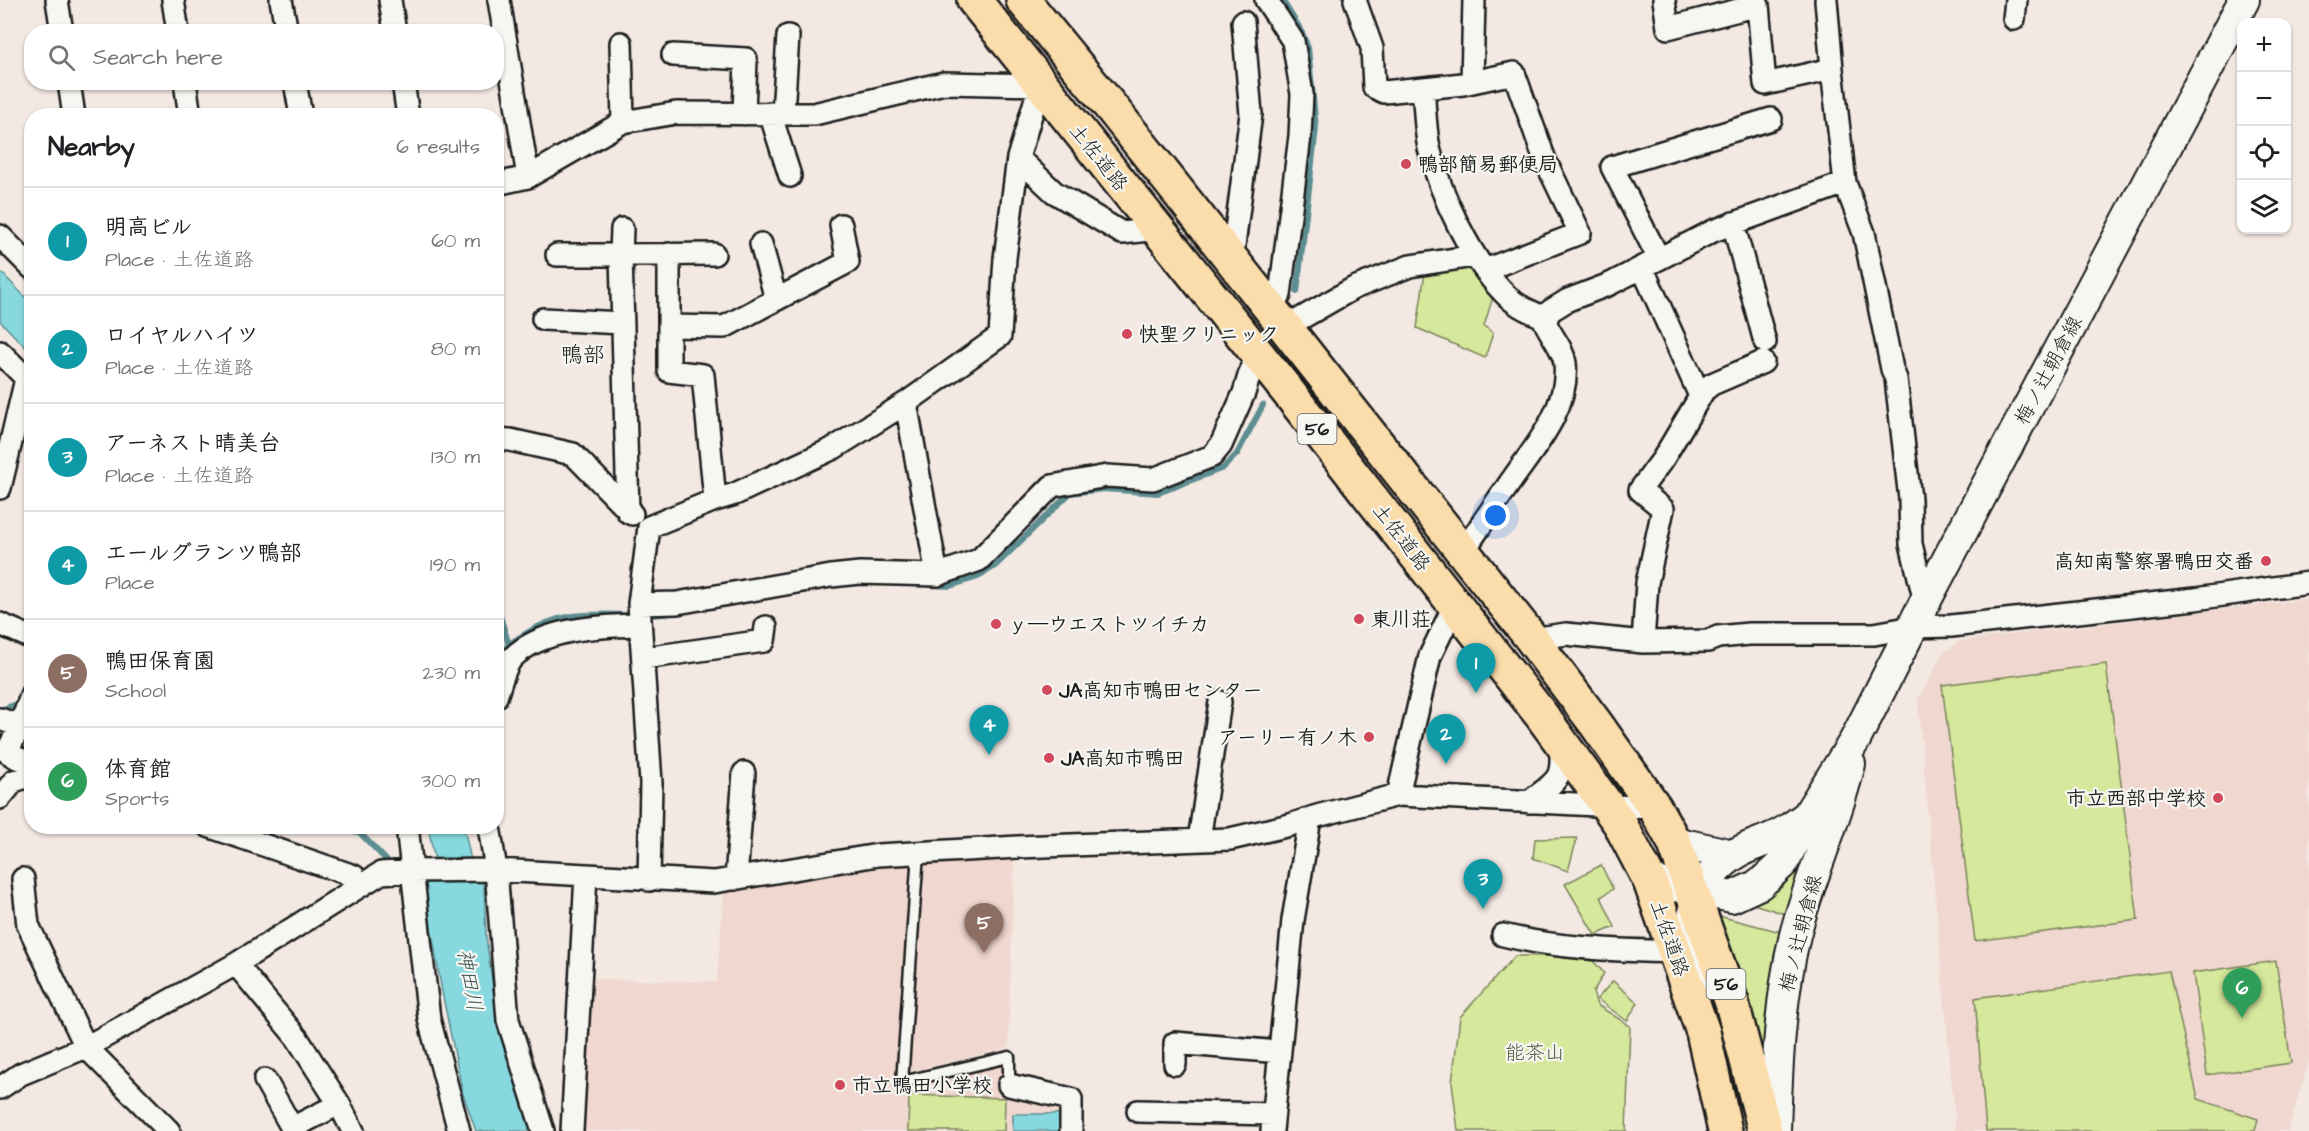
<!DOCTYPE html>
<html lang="en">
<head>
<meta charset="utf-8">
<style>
  :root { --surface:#fff; --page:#f6f6f6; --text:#202124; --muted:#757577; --line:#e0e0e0; --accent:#d93025 }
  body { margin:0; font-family:"Architects Daughter","Klee One",sans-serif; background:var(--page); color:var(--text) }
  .controls { position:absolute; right:18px; top:18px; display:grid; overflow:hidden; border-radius:12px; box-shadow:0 2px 4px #0004 }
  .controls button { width:54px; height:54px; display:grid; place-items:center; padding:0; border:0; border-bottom:2px solid var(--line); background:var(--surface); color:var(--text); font:30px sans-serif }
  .you { position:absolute; left:1496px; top:516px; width:21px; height:21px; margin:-15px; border:4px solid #fff; border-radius:50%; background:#1a73e8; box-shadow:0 0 0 9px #1a73e833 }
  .badge { display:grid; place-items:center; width:39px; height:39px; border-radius:50%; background:var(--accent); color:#fff; font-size:20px; font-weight:700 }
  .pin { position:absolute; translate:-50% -50px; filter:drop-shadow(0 2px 3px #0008) }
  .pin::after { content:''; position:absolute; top:32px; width:21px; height:18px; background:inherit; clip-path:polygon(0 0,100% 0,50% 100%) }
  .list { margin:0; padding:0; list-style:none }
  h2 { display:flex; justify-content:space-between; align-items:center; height:78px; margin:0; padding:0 24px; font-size:26px }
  h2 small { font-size:20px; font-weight:400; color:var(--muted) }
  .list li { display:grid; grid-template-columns:39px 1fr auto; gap:18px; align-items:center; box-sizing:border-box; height:108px; padding:0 24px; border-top:2px solid var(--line) }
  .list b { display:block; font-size:22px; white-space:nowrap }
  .list p { margin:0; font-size:20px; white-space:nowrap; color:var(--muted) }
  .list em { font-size:20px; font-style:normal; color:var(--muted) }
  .icon { flex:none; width:33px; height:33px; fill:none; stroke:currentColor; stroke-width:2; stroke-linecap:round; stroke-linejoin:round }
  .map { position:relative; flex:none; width:2309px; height:1131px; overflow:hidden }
  .search { position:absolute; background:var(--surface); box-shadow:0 2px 4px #0004; left:24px; top:24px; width:480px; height:66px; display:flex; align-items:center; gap:15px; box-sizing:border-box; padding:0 21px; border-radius:24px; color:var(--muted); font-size:22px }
  .panel { position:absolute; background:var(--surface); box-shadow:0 2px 4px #0004; left:24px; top:108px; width:480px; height:726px; border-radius:24px }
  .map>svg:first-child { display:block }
  .built { fill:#f0d7cf }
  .green { fill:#d6e89b; stroke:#79825c; stroke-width:1.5 }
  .water { fill:#87d9df; stroke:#5c8d91; stroke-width:1.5 }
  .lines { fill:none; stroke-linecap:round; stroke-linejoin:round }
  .stream { stroke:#5c8d91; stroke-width:6 }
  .service-casing { stroke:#1c1c1c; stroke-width:15 }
  .minor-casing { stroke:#1c1c1c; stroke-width:26 }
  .secondary-casing { stroke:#1c1c1c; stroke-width:34 }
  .trunk-casing { stroke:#1c1c1c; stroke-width:38 }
  .service { stroke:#f6f6f2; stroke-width:10 }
  .minor { stroke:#f6f6f2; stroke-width:21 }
  .secondary { stroke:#f6f6f2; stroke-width:30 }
  .trunk { stroke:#fbddab; stroke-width:33 }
  .poi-dot { fill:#d1495b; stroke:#f6f6f2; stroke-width:2 }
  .labels { text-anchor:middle; stroke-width:4.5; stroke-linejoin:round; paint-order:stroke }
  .shield { fill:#f6f6f2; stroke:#5d5d5c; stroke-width:1.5 }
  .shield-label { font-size:18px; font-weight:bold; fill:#1c1c1c }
  .street-label { font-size:20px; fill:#1c1c1c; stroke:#f6f6f2 }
  .poi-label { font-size:20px; font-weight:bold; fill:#1c1c1c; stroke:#f6f6f2; text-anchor:start }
  .park-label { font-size:20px; fill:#545942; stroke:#f6f6f2 }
  .water-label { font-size:21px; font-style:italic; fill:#3c5556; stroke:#f6f6f2 }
  .quarter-label { font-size:22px; fill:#1c1c1c; stroke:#f6f6f2 }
</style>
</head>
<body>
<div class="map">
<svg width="2309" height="1131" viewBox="0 0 2309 1131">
  <rect width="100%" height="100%" fill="#f3e8e2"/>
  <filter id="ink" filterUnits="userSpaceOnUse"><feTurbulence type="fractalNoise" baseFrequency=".0167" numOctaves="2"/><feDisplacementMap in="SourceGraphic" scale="12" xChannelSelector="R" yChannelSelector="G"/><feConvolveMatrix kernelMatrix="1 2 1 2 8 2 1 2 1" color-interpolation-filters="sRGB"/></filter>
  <g filter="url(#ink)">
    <path class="built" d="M2309,599V1060L2288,1131H1956L1918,700L1942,654L1960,641Z
      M910,860L896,1089L1002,1065L1003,1092L1065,1107V1131H582L592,979L717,982L724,889Z
      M1014,860L1008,1048L910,1072L925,865Z"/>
    <path class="green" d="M1470,267L1493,297L1484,326L1493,333L1485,358L1417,328L1425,272Z
      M2106,664L2138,920L1975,941L1942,685Z
      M1577,838L1568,871L1533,858L1535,839Z
      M1805,852L1789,915L1750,903C1784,894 1789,880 1805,852Z
      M1601,865L1613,889L1601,897L1615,927L1595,935L1565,884Z
      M1715,915L1785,933L1766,1088Z
      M1515,956H1554L1593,961L1604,973L1593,992L1597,1005L1630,1026L1626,1131H1458L1452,1082L1460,1017Z
      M2276,961L2291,1063L2207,1075L2193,973Z
      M2169,971L2198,1099L2258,1119L2255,1131H1986L1975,998Z
      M1613,981L1638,1003L1627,1021L1597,999Z
      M909,1095L1005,1098L1004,1131H908Z"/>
    <path class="water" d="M0,271L31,303V353L0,321Z
      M428,827H464L470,856L484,886L486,937L498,1024L535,1131H476L463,1094L442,992L424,887L435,860Z
      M1013,1114H1059V1131H1013Z"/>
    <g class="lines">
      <path class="stream" d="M1282,0L1301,30L1308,48L1316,128L1297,292
        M931,585L950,586L978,577L995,566L1070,493L1104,489L1158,493L1223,468L1237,454L1263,405
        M496,604L509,645
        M500,659C506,644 512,642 525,634C580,600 621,623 677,612
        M0,710L14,705L22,707
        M342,826L360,833L389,863"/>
      <g class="service-casing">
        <path id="service" d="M918,853L902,1082L1009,1057V1085"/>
      </g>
      <g class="minor-casing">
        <path id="minor" d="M57,0L62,32
          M173,0L178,32
          M281,0L287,32
          M390,0L395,32
          M499,0L528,177
          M1266,0L1293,41L1302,94L1300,136L1280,295
          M1355,0L1372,48L1374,87L1384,92L1463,84L1514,73L1545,160L1580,233L1485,270
          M1664,0L1668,28L1758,5L1765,84L1832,69L1826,0
          M2014,19L2016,0
          M621,43L623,122
          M673,55L746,59L744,114
          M1832,69L1845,183L1864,233L1892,369L1896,379L1910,499L1911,544L1925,602
          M69,82L74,116
          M185,82L190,116
          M295,82L301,116
          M403,82L408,116
          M1472,82L1474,0
          M1423,88C1425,108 1425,129 1429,148C1440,194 1472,263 1507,296C1518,307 1532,313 1547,318
          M770,113L790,176
          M783,113L788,36
          M1018,158L1054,192L1122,233L1158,229
          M496,184L528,177L623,122L676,113L814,114L944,83L1040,85L1018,158L1005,258L1000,336L906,403L834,448L735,494L715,500L649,527L639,604L651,783L649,880
          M1733,223L1765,342
          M0,236L32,268
          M761,244L776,299
          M669,254V371L703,375L715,500
          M557,255H621L622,229
          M1659,259L1612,167L1771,119
          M1232,261L1251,114L1243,22
          M1642,267L1700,396
          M543,319L622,323
          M669,326L724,327L848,262L841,225
          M1286,327L1354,288L1410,266L1474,256
          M0,352L32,384
          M906,403L937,575
          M496,439L510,440L573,454L632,514
          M0,488L26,379
          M628,512L621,255L714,254
          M1463,552C1478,530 1492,508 1507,487C1531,451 1570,410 1565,363C1563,348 1551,336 1545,322L1550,311L1568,300L1610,284L1713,231L1845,183
          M639,604L677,603L831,576L860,573L937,575L979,560L1052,486L1107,476L1153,479L1212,456L1221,445L1244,393L1256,352
          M0,624L32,638
          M1532,639L1566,634L1643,642L1708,641L1718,637L1749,634H1874L1913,627L1951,626L2195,599L2309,583
          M1643,642L1647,583L1663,509L1640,490L1663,459L1704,390L1712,384L1763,362
          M644,658L764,641L766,627
          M32,693L20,726L7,752L17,758L32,763
          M496,697C500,686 504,667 512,658C542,628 600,626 640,625
          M0,719L20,726
          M1398,795L1430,656L1455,604
          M0,798L14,781L32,775
          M1529,802C1558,779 1564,781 1560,742
          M208,826L354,876L362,885
          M407,826L429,1019L459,1131
          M489,826L496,870L508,1020L543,1131
          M1199,840L1220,702
          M23,879L28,925L86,1047L169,1131
          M736,879L744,773
          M1503,935C1560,949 1617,950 1675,952
          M236,964L297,1038L339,1104L353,1131
          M1175,1064V1043L1280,1052
          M265,1080L292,1128
          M1009,1085L1071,1099V1131
          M0,1088L21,1074L86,1047L236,964L381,873L411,871L496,870L714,882L878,855L1018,847L1230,839L1290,825L1317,816L1398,795L1655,808
          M1138,1111L1273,1114
          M294,1131L292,1128L339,1104
          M572,1131L586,875
          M1272,1131L1293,920L1310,819"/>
      </g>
      <g class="secondary-casing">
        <path id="secondary" d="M1674,842L1733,855
          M1650,881L1732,897L1760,884L1783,863L1807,816L1855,740L1925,602L2244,0
          M1696,987C1688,936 1685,887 1734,855C1747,846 1762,843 1776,836C1787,831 1797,823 1807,816
          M1775,1131C1777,1065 1780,999 1795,935C1810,876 1836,822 1850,764"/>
      </g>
      <g class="trunk-casing">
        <path id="trunk" d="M974,0L1289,393L1542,716L1619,822L1650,881L1703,1032L1725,1131
          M1023,0L1114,111L1532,639L1596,724L1655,808L1674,842L1732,1003L1765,1131"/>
      </g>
      <use href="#service" class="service"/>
      <use href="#minor" class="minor"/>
      <use href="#secondary" class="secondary"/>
      <use href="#trunk" class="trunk"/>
    </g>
  </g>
  <g class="poi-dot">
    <circle cx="1406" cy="164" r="6"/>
    <circle cx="1127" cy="334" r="6"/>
    <circle cx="2266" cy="561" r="6"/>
    <circle cx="1359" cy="619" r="6"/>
    <circle cx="996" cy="624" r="6"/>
    <circle cx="1047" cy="690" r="6"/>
    <circle cx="1369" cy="737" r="6"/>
    <circle cx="1049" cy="758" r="6"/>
    <circle cx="2218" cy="798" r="6"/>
    <circle cx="840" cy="1085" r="6"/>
  </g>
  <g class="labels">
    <g class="shield">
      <rect x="1297.5" y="414" width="39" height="30" rx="4.5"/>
      <rect x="1706.5" y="969" width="39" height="30" rx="4.5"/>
    </g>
    <g class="shield-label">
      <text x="1317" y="435">56</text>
      <text x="1726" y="990">56</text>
    </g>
    <g class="street-label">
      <text transform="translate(1099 157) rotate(51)" y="7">土佐道路</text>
      <text transform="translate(2048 370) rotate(-62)" y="7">梅ノ辻朝倉線</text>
      <text transform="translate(1402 537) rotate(52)" y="7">土佐道路</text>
      <text transform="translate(1800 933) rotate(-76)" y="7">梅ノ辻朝倉線</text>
      <text transform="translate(1670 938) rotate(71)" y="7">土佐道路</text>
    </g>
    <g class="poi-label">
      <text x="1418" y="171">鴨部簡易郵便局</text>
      <text x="1139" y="341">快聖クリニック</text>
      <text x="2254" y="568" text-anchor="end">高知南警察署鴨田交番</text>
      <text x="1371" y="626">東川荘</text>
      <text x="1008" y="631">ｙ―ウエストツイチカ</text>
      <text x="1059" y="697">JA高知市鴨田センター</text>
      <text x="1357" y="744" text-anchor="end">アーリー有ノ木</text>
      <text x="1061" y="765">JA高知市鴨田</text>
      <text x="2206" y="805" text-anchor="end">市立西部中学校</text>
      <text x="852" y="1092">市立鴨田小学校</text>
    </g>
    <g class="park-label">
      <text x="1535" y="1059">能茶山</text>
    </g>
    <g class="water-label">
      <text transform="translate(470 980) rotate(80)" y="7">神田川</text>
    </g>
    <g class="quarter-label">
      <text x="583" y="362">鴨部</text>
    </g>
  </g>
</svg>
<div class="controls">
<button>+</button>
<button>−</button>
<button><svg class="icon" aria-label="locate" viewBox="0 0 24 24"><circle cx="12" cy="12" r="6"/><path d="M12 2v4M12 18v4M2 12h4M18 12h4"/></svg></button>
<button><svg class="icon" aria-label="layers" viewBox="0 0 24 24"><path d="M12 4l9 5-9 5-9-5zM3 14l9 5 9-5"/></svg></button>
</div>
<div class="you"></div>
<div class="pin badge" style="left:1476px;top:693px;background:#0f9aa8">1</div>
<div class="pin badge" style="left:1446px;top:764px;background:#0f9aa8">2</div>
<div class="pin badge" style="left:1483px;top:909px;background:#0f9aa8">3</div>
<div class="pin badge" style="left:989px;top:755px;background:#0f9aa8">4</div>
<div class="pin badge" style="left:984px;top:953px;background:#8d6e63">5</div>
<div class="pin badge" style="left:2242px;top:1018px;background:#2e9e5b">6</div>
<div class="search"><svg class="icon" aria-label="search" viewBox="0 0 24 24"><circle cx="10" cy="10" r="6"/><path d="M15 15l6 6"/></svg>Search here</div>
<section class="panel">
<h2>Nearby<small>6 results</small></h2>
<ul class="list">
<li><span class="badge" style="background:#0f9aa8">1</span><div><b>明高ビル</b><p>Place · 土佐道路</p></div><em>60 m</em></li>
<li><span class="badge" style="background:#0f9aa8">2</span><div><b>ロイヤルハイツ</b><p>Place · 土佐道路</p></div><em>80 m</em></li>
<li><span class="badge" style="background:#0f9aa8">3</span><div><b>アーネスト晴美台</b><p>Place · 土佐道路</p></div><em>130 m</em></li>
<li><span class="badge" style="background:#0f9aa8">4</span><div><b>エールグランツ鴨部</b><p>Place</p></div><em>190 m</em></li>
<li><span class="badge" style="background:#8d6e63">5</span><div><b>鴨田保育園</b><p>School</p></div><em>230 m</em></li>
<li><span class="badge" style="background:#2e9e5b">6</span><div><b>体育館</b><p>Sports</p></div><em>300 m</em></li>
</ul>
</section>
</div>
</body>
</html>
